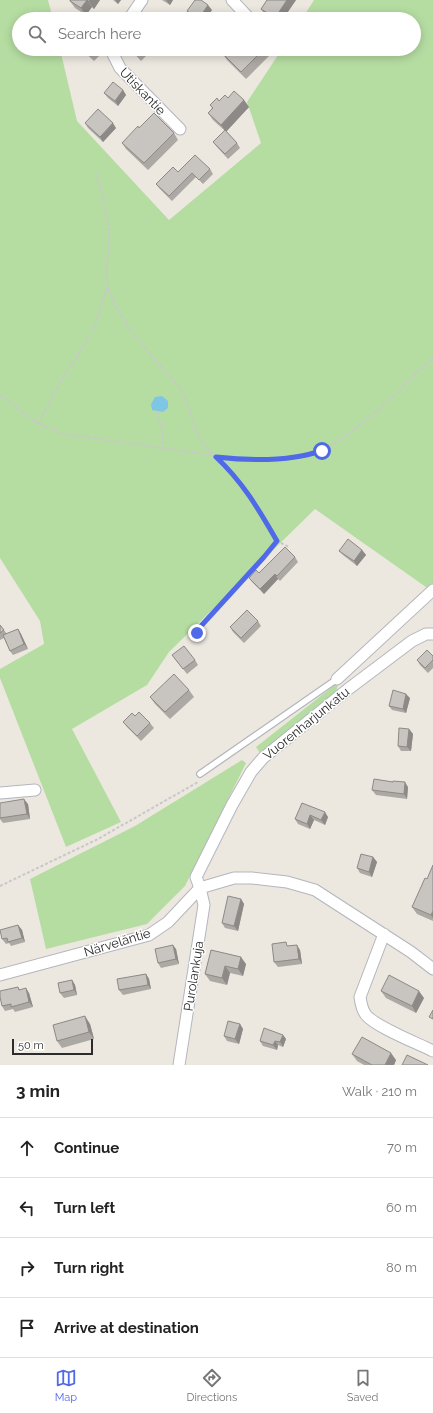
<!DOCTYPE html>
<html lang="en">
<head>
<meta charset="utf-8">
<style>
  :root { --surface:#fff; --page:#f6f6f6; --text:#222; --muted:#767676; --line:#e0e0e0; --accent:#5069e9 }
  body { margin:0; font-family:Raleway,sans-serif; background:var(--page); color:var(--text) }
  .scale { position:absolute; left:12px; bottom:10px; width:81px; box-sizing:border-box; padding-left:4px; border:2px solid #2c2c2c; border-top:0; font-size:11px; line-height:14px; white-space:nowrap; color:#2c2c2c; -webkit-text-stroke:3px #fff; paint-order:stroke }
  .stop { position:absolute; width:12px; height:12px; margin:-9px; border:3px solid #5069e9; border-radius:50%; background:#fff }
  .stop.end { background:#5069e9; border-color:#fff; box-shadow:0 1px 4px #0008 }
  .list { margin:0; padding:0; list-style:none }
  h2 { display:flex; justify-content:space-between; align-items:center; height:52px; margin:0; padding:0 16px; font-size:17px }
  h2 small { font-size:13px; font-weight:400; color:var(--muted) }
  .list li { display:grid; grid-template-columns:26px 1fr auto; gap:12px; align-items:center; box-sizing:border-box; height:60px; padding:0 16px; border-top:1px solid var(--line) }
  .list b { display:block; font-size:15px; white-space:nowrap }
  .list em { font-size:13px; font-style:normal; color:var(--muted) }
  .icon { flex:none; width:22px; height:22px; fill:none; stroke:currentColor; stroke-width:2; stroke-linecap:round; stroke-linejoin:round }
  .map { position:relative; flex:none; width:433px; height:1065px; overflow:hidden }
  .search { position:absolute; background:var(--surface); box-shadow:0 2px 10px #0003; left:12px; right:12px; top:12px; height:44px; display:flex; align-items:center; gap:10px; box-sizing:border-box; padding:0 14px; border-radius:22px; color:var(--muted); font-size:15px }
  .sheet { height:292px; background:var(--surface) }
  nav { display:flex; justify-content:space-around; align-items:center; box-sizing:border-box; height:56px; border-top:1px solid var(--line); background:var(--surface); font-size:11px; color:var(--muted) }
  nav a { display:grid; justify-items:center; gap:2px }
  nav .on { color:var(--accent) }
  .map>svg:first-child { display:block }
  .green { fill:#b5dda2 }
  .water { fill:#7ec6e4 }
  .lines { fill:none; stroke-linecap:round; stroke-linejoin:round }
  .service-casing { stroke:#b4b6be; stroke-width:8 }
  .minor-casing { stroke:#b4b6be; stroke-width:13 }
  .path { stroke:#c8c8c8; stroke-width:2; stroke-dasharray:3 2; stroke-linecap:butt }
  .service { stroke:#fff; stroke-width:5.5 }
  .minor { stroke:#fff; stroke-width:11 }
  .wall { fill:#aca9a4 }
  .shaded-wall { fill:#8c8986 }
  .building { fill:#c8c4bf; stroke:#8c8986 }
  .route { stroke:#5069e9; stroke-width:5 }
  .labels { text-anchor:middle; stroke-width:3; stroke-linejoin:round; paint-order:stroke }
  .street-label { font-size:13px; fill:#2c2c2c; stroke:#fff }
</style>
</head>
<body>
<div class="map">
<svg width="433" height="1065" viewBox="0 0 433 1065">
  <rect width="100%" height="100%" fill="#ece8e0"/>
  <path class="green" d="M0,0H48L53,19H19V49H60L77,121L169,220L261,143L247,102L282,49H414V19H302L314,0H433V592L315,509L169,652L147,685L72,729L121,822L66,847L0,678V669L44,644L40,621L0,558Z
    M336,684H338L336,693L260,753L256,747Z
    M242,760L246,763L185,886L147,924L46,949L30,879L135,826Z"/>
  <path class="water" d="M162,396L168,401V408L163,412L152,410L151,404L155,397Z"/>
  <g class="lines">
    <g class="service-casing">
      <path id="service" d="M200,774L337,679"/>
    </g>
    <g class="minor-casing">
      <path id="minor" d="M232,0L247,16
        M129,19L142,0
        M114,49L113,54L120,68L180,129
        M337,679L433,590
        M0,793L35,790
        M384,934L360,997C361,1004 362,1010 366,1015C376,1027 417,1043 433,1051
        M0,975L149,935L168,922L200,888L234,878H252L287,882L315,890L411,952L433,969
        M179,1065L204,905L200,888L196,877L232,805L251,772L263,758L347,690L412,641L426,634H433"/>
    </g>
    <path class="path" d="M97,174C102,195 108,216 109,237C109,255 103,276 110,294C119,318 144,347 160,366C167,374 175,381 180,389C190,405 191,425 201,440C209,453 222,461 232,472C250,493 263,517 277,541
      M0,395L38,424L64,434L238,459L263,460L295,457L322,451L343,438L383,406L433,357
      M157,412L163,430V449
      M38,424L60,382L70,368L89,337L97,320L107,287
      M194,641L201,626L264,557L277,541L289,547
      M0,886L98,839L198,782"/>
    <use href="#service" class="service"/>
    <use href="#minor" class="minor"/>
  </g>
  <path class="wall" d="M100,0L94,9L92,7L86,15L75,8L70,1Z
    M113,0H121L118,4Z
    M162,0H173L170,5Z
    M267,0H296L283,19H271L265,15L261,9Z
    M212,10L205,19L203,17L202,19H195L187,11Z
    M81,49H106L94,61Z
    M130,49H148L150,52L141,61Z
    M235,49H275V50L246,79L227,60L222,53Z
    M123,90L126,95L118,106L108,98L104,93Z
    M228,98L244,100L249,107L226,131L237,143L240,148L228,159L216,146L213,142L225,131L213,120L208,113L212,108L210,105L219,101Z
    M85,123L116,128L103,142L88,128Z
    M139,128L174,133L178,140L148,170L126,149L122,143Z
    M210,169L213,174L203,184L196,177L172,201L159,188L156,184L178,172Z
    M362,550L366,555L357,566L343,555L339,551Z
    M295,557L298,562L280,581L278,579L264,594L252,582L249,578Z
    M258,621L261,626L244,643L233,632L230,627Z
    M0,625L7,634L18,629L21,634L28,649L13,655L10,651L4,638L0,640Z
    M172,655L195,660L198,665L187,674Z
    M433,656V668L428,673L420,665L417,660Z
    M189,690L194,697L170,719L155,704L150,697Z
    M410,698L406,713L392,710L389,706Z
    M135,716L150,723L154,728L141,741L127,727L123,722Z
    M409,729L413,734L411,751H401L398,746Z
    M393,782L408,787L407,799L376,795L372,790Z
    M0,803L28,804L30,819L3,823L0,819Z
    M302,803L328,817L325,825L314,820L310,829L298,824L295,819Z
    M373,857L377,862L372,877L360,873L357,868Z
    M433,865V921L417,914L412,907L427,879Z
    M241,899L244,904L238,931L225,928L222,923Z
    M18,925L22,930L25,942L11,946L9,943L6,944L2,939Z
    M176,949L179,964L161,968L158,963Z
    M211,950L246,964L243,976L230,973L227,985L210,981L205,974Z
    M300,950L302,964L278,967L274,962Z
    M146,974L149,979L151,989L123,995L119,990Z
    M72,980L75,985L77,995L64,998L60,993Z
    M18,987L20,990L29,993L33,1007L15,1012L13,1009L5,1011L2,1006Z
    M381,991L424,998L416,1013L386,998Z
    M90,1024L94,1039L62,1048L57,1041Z
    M240,1024L243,1029L239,1044L227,1041L224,1036Z
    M283,1035L286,1039L283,1047L278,1045L277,1050L263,1046L260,1041Z
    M352,1054L396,1060L394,1065H364L357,1061Z"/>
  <path class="shaded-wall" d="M87,0L92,7L86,15L81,8Z
    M90,0H100L94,9L89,2Z
    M115,0H121L118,4Z
    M166,0H173L170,5Z
    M287,0H296L283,19H275V18Z
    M208,5L212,10L205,19L202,14Z
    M200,12L203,17L202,19H197L196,17Z
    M123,90L126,95L118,106L115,101Z
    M244,100L249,107L226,132L221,125Z
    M113,123L116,128L103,142L100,137Z
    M362,550L366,555L357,566L354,561Z
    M275,574L278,579L264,594L260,589Z
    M18,629L21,634L28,649L24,644Z
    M406,694L410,698L406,713L403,709Z
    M409,729L413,734L411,751L407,747Z
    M405,782L408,787L407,799L404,794Z
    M24,799L28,804L30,819L27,814Z
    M325,812L328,817L325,825L321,820Z
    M310,815L314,820L310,829L307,824Z
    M373,857L377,862L372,877L369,872Z
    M241,899L244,904L238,931L234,926Z
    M433,911V918L431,915Z
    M18,925L22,930L25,942L22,938Z
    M173,945L176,949L179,964L176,959Z
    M297,945L300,950L302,964L299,959Z
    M241,957L246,964L243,976L238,969Z
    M225,966L230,973L227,985L222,978Z
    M146,974L149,979L151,989L148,985Z
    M72,980L75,985L77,995L74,990Z
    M26,988L29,993L33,1007L29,1002Z
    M419,991L424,998L416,1013L412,1006Z
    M85,1016L90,1024L94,1039L89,1032Z
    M240,1024L243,1029L239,1044L235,1039Z
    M283,1035L286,1039L283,1047L280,1042Z
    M275,1041L278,1045L277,1050L273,1045Z
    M391,1053L396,1060L394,1065H385Z"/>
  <path class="building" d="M70,0H90L89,2L87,0L81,8L70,1Z
    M195,0H201L208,5L202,14L200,12L196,17L187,11Z
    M267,0H287L275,18L261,9Z
    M83,49H98L90,56Z
    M132,49H141L136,54Z
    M226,49H233L234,50L235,49H264L241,72L222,53Z
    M113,82L123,90L115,101L104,93Z
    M234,91L244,100L221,125L208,113L213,108L210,105L217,98L219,101L225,95L228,98Z
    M98,109L113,123L100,137L85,123Z
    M154,113L174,133L144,163L122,143L138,126L139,128Z
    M225,130L237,143L225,154L213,142Z
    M195,155L210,169L199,180L192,173L169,196L156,184L173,167L178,172Z
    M348,539L362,550L354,561L339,551Z
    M285,547L295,557L277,576L275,574L260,589L249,578L256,570L259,573Z
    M247,610L258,621L241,638L230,627Z
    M0,625L4,630L0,633Z
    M18,629L24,644L10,651L3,635Z
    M184,646L195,660L183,669L172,655Z
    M427,650L433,656V660L425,668L417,660Z
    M174,674L189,690L165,712L150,697Z
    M393,690L406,694L403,709L389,706Z
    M139,712L150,723L137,736L123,722L132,713L135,716Z
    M399,728L409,729L407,747L398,746Z
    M374,779L393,782V781L405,782L404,794L372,790Z
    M24,799L27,814L0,818V803Z
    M302,803L325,812L321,820L310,815L307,824L295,819Z
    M361,854L373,857L369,872L357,868Z
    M433,865V911L431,915L412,907L425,878L427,879Z
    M228,896L241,899L234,926L222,923Z
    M18,925L22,938L8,942L7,938L2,939L0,930Z
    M286,942L287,946L297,945L299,959L274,962L272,944Z
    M173,945L176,959L158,963L155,949Z
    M211,950L241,957L238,969L225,966L222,978L205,974Z
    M146,974L148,985L119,990L117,979Z
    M389,975L419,991L412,1006L381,991Z
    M72,980L74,990L60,993L58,983Z
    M18,987L19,990L26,988L29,1002L11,1007V1004L2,1006L0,997V991Z
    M433,1010V1019L429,1017Z
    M85,1016L89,1032L57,1041L53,1025Z
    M228,1021L240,1024L235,1039L224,1036Z
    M264,1028L283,1035L280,1042L275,1041L273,1045L260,1041Z
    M362,1037L391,1053L385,1065H372L352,1054Z
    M407,1055L428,1065H402Z"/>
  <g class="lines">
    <path class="route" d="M197,633L201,626L264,557L277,541C259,510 243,482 216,457C242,460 269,461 295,457C304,456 313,453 322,451"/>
  </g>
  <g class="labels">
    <g class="street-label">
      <text transform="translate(143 91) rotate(46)" y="5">Utiskantie</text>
      <text transform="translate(306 723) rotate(-39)" y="5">Vuorenharjunkatu</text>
      <text transform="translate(117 942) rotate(-17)" y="5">Närveläntie</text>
      <text transform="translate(193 976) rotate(-81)" y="5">Purolankuja</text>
    </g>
  </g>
</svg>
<div class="scale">50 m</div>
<div class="stop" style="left:322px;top:451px"></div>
<div class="stop end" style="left:197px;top:633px"></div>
<div class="search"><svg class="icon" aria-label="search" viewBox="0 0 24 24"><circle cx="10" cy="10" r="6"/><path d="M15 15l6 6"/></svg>Search here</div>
</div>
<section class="sheet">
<h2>3 min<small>Walk · 210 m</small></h2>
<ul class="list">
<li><svg class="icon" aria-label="ahead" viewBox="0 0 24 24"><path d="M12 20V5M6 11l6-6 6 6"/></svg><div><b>Continue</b></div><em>70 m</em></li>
<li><svg class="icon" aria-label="left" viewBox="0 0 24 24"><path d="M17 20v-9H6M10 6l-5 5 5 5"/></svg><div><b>Turn left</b></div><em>60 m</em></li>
<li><svg class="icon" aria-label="right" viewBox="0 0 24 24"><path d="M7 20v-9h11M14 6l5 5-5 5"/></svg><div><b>Turn right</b></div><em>80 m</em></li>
<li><svg class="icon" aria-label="arrive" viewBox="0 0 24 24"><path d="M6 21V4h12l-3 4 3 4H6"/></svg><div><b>Arrive at destination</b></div></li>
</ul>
</section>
<nav>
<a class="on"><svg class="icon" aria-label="map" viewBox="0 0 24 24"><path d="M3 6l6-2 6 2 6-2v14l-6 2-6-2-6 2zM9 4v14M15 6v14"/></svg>Map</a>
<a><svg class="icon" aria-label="directions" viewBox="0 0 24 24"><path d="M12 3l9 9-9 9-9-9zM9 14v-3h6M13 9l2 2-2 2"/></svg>Directions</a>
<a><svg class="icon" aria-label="saved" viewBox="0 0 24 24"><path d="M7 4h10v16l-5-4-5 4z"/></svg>Saved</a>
</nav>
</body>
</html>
